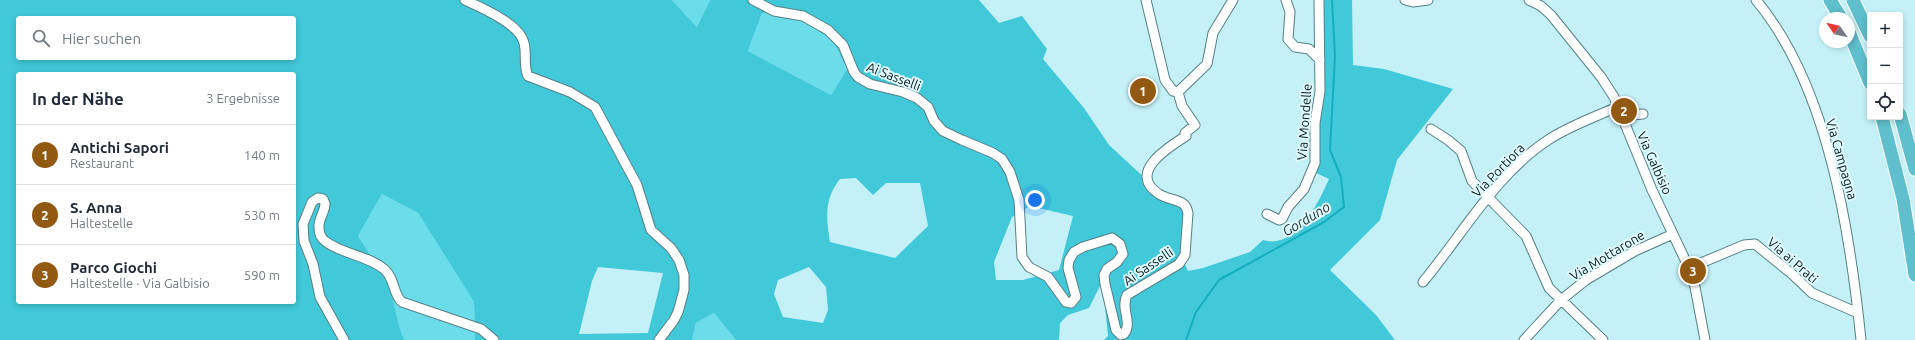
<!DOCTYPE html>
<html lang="de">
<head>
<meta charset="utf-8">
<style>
  :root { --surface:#fff; --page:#f2f2f3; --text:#1f2937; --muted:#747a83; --line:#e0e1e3; --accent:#925913 }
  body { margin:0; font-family:Ubuntu,sans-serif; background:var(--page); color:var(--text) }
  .controls { position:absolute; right:12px; top:12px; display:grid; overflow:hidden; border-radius:4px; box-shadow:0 2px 6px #0003 }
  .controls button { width:36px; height:36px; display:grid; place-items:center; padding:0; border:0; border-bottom:1px solid var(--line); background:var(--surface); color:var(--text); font:20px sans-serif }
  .compass { position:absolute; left:1819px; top:12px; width:36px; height:36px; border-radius:50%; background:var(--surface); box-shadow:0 2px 6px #0003; rotate:304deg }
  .you { position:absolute; left:1035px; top:200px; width:14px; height:14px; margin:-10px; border:3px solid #fff; border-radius:50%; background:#1a73e8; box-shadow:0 0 0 6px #1a73e833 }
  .badge { display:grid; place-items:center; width:26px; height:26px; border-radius:50%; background:var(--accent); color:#fff; font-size:13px; font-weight:700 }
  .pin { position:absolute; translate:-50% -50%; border:2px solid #fff; box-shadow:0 1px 4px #0006 }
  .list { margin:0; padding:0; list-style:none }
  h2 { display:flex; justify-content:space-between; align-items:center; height:52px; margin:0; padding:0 16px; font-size:17px }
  h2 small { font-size:13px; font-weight:400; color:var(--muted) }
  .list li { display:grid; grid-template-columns:26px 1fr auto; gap:12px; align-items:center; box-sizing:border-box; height:60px; padding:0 16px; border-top:1px solid var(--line) }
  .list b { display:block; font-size:15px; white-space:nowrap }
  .list p { margin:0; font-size:13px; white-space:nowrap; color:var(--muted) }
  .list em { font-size:13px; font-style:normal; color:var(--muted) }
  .icon { flex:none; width:22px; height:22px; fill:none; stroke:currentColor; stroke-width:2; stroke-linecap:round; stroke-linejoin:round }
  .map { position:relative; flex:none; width:1915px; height:340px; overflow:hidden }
  .search { position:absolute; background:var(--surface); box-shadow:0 2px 6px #0003; left:16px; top:16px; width:280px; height:44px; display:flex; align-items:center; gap:10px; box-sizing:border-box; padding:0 14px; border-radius:4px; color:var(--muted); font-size:15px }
  .panel { position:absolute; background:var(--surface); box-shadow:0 2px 6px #0003; left:16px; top:72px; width:280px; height:232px; border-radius:4px }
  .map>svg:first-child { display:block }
  .green { fill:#6adcea }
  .forest { fill:#41c8d9; fill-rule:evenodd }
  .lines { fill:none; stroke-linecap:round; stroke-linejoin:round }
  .stream { stroke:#14aebf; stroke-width:2 }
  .minor-casing { stroke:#558086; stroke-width:11 }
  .highway-casing { stroke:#fff; stroke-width:15 }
  .minor { stroke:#fff; stroke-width:9 }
  .highway { stroke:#5fbfcc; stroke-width:13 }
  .labels { text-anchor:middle; stroke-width:4; stroke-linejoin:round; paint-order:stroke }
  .street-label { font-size:13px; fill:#091a1d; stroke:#dffafe }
  .water-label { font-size:14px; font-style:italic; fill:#172d30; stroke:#dffafe }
</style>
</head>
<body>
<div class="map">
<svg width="1915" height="340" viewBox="0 0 1915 340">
  <rect width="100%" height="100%" fill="#c3f1f7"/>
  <path class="green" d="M672,0H710L697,27Z
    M762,13L798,18L833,41L847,69L831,95L748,51Z
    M382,194L418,213L474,302L475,340H404L399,325L389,283L358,236Z
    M714,313L736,340H692L696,323Z"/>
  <path class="forest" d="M0,0H672L697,27L710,0H979L999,23L1022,16L1047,49L1043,59L1084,108L1109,145L1148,181L1153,188L1185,204L1183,260L1188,271L1203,268L1250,252L1263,240C1267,241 1272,242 1276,241C1301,238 1320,200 1329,179L1312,171L1322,0H1352L1353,65L1384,69L1453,89L1397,160L1380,220L1330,270L1376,315L1395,340H1104L1108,336L1104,297L1100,286L1089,308L1068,315L1060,323L1059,340H736L714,313L696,323L692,340H475L474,302L418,213L382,194L358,236L389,283L399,325L404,340H0ZM762,13L798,18L833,41L847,69L831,95L748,51ZM18,18H294V58H18ZM18,74H294V302H18ZM856,178L873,195L886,183H920L928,226L895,258L830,242C826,218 824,199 840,179ZM1030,206L1073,216L1059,270L1023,280H996L994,262L1012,217ZM598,267L663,273L648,333L579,334L592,281ZM809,267L826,287L828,310L823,323L783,317L774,294L778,280Z"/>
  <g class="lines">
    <path class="stream" d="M1186,340L1196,312L1219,280L1324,222L1344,207L1341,177L1330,150L1335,56L1332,0"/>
    <g class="minor-casing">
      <path id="minor" d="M465,0C482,8 520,24 524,43C527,53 523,67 528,76L570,92L595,107L637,185L651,230L671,248L679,260L684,275V290L678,312L674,320L659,340
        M753,0L774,11L803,16L828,30L843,45L854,72L858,77L870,84L903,92L917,98L928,107L934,121L943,131L962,140L993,153L1002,159L1010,172L1019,200L1022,257L1029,267L1048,277L1066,302L1071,303L1076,297L1068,268L1069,260L1074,252L1083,247L1112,238L1120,244L1123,254L1117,262L1107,269L1104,275L1105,284L1116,330L1121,335L1124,334C1133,323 1120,308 1127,295L1179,264L1185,255L1188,213C1187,209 1186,205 1182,203C1175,199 1167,199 1159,194C1127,173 1167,148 1186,136L1185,133L1195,125L1182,106L1178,92L1207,64L1213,33L1233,0
        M1146,0L1165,80L1173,91L1178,92
        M1286,0L1290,12L1288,39L1295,47L1309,49L1320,60
        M1405,0L1413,2L1428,0
        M1529,0L1541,6L1551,15L1601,77L1614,97L1652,190L1689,268L1695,287L1705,340
        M1756,0C1828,86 1850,231 1861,340
        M1621,116L1643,114
        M1431,129L1448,140L1461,151L1472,181L1526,236L1549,288L1603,340
        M1267,214L1279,220L1282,219L1288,207L1304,189L1315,163V123L1320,91L1319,0
        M1689,268L1744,245L1755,244L1792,274L1812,293L1858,313
        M1423,282C1462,235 1496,174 1548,140C1569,126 1595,117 1617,107
        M344,340L320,297L313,264L304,241L303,224L312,202L318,198L323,199L325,204C325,212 318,219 319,228C319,233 321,238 325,241C341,254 367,255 384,269C395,278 393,295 402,302L481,329L494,340
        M1524,340L1561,300L1586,280L1635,251L1673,234"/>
    </g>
    <g class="highway-casing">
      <path id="highway" d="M1830,0L1841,18
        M1853,0L1870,36
        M1849,32L1870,83
        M1900,114L1915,169
        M1882,117L1903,199L1915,275"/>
    </g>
    <use href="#minor" class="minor"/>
    <use href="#highway" class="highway"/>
  </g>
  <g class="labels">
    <g class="street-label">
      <text transform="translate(894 76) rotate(21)" y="5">Ai Sasselli</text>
      <text transform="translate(1304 122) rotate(-86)" y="5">Via Mondelle</text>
      <text transform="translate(1842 159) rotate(74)" y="5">Via Campagna</text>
      <text transform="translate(1655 163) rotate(66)" y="5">Via Galbisio</text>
      <text transform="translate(1498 170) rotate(-46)" y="5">Via Portiora</text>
      <text transform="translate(1607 255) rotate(-31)" y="5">Via Mottarone</text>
      <text transform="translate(1793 260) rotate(41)" y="5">Via ai Prati</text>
      <text transform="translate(1148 266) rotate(-34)" y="5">Ai Sasselli</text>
    </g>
    <g class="water-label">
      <text transform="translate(1306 219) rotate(-31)" y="5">Gorduno</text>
    </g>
  </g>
</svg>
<div class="controls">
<button>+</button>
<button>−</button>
<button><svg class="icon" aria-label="locate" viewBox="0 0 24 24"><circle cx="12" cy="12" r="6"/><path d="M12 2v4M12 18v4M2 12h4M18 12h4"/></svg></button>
</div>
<svg class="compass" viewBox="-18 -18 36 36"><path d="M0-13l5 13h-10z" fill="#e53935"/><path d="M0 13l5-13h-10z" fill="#747a83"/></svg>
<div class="you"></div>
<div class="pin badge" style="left:1143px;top:91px">1</div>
<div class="pin badge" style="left:1624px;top:111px">2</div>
<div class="pin badge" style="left:1693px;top:271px">3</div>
<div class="search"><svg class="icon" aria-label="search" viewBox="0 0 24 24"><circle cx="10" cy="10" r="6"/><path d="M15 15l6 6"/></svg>Hier suchen</div>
<section class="panel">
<h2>In der Nähe<small>3 Ergebnisse</small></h2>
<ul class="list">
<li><span class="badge">1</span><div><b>Antichi Sapori</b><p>Restaurant</p></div><em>140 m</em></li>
<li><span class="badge">2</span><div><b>S. Anna</b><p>Haltestelle</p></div><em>530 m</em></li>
<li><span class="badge">3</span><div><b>Parco Giochi</b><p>Haltestelle · Via Galbisio</p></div><em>590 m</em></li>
</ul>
</section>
</div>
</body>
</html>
